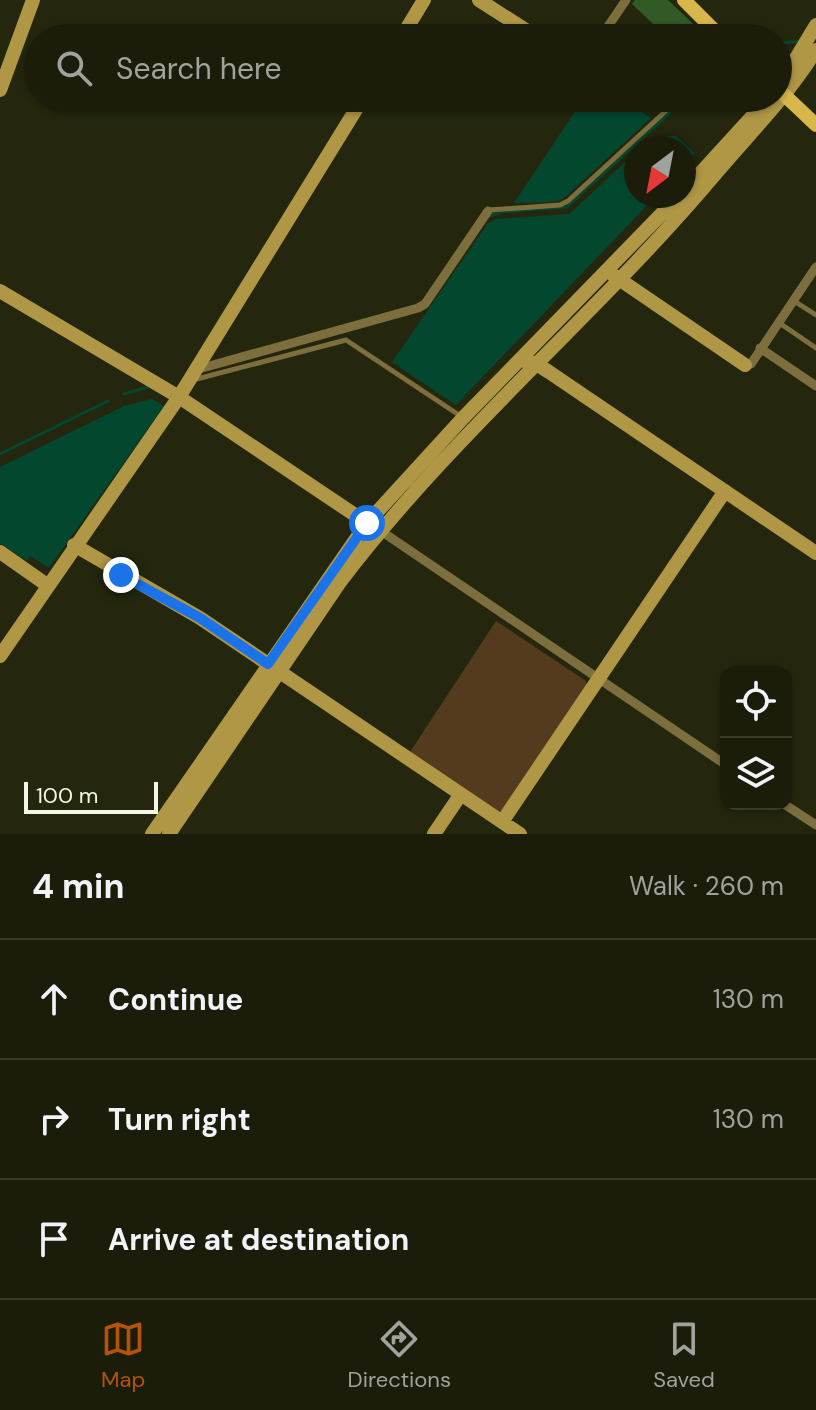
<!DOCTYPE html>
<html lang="en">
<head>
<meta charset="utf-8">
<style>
  :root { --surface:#1b1d0a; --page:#282a18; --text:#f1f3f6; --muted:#a0a29c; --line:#393b2b; --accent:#b45309 }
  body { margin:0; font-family:"DM Sans",sans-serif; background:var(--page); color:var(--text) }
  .controls { position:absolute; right:24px; bottom:24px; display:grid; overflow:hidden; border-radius:16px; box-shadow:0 2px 6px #0004 }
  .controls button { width:72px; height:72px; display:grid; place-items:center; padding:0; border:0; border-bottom:2px solid var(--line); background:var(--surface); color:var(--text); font:40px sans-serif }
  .compass { position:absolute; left:624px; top:136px; width:72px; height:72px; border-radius:50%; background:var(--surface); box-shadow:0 2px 6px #0004; rotate:212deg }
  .scale { position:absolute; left:24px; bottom:20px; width:134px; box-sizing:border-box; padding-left:8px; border:4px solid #f3f7e6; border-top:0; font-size:22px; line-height:28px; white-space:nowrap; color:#f3f7e6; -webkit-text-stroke:6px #24270d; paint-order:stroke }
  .stop { position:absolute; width:24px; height:24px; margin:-18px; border:6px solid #1a73e8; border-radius:50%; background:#fff }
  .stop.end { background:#1a73e8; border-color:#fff; box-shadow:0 2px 8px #0008 }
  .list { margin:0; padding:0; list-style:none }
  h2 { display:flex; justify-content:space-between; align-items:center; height:104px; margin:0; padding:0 32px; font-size:34px }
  h2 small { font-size:26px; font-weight:400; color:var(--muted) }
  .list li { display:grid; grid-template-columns:52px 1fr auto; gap:24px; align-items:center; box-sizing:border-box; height:120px; padding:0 32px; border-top:2px solid var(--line) }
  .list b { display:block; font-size:30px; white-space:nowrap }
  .list em { font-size:26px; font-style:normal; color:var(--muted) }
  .icon { flex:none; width:44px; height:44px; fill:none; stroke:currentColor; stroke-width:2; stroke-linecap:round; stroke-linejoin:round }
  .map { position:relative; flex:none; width:816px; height:834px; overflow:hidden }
  .search { position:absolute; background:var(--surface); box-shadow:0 2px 6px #0004; left:24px; right:24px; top:24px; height:88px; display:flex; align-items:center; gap:20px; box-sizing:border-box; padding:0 28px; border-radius:44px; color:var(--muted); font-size:30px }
  .sheet { height:464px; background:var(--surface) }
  nav { display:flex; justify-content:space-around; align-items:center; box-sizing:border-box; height:112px; border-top:2px solid var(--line); background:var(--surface); font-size:22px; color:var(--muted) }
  nav a { display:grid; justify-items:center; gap:4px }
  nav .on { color:var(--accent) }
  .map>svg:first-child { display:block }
  .green { fill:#553b1e }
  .water { fill:#03472f }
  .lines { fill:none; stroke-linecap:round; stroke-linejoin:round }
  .stream { stroke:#03472f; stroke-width:3 }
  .building { fill:#315a25 }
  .lane { stroke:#7d6e3d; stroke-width:5 }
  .street { stroke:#7d6e3d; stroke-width:9 }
  .secondary { stroke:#b09746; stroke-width:14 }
  .primary { stroke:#d8b74a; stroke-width:14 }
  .route { stroke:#1a73e8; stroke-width:10 }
</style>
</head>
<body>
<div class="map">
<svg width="816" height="834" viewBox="0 0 816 834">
  <rect width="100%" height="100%" fill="#24270d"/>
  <path class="green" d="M496,621L586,681L587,687L502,811H497L410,752Z"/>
  <path class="water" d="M584,98H620L651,118L563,199L553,202L514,203Z
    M664,136H676L694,152L693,158L684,168V148H641L651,139L656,144Z
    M636,152V196H656L456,405L392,362L488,223L496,219L569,214Z
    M152,399L164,406L49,568L30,556L27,561L0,543V467L124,406Z"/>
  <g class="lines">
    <path class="stream" d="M778,43L802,41
      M489,216L501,212L567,207L686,98
      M124,394L148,387
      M0,454L108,401"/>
  </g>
  <path class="building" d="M635,0H668L708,38H668L632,4Z"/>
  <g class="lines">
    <path class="lane" d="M489,210L560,205L568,201L680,98
      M794,301L816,315
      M778,322L816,348
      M193,380L346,340L462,417"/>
    <path class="street" d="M600,38L626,0
      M760,348L816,386
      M745,365L751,364L816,267
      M195,370L418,308L425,304L488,211
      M378,529L726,765
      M784,804L816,825"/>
    <path class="secondary" d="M479,0L538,38
      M401,38L424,0
      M778,88L816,25
      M0,90L33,0
      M684,191L769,98
      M613,275L745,365
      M0,291L179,397L367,523
      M526,362L535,363L549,372L816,553
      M74,545L200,618L520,834
      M0,552L47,585
      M0,656L179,397L363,98
      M502,822L725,491
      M152,834L367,523L463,418L679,196
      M169,834L340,582C453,433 598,314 717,172C752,131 788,95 816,50
      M434,834L461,794"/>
    <path class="primary" d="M684,0L722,38
      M778,89L816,125"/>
  </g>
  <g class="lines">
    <path class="route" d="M121,575L200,618L268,664L367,523"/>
  </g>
</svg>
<div class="controls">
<button><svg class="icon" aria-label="locate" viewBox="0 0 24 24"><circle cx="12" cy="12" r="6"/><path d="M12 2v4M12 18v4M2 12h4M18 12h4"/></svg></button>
<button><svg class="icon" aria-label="layers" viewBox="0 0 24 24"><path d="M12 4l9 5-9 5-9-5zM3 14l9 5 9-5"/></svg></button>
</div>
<svg class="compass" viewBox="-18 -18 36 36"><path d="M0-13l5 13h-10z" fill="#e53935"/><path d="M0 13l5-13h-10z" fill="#a0a29c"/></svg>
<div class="scale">100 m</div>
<div class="stop" style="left:367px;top:523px"></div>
<div class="stop end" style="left:121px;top:575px"></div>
<div class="search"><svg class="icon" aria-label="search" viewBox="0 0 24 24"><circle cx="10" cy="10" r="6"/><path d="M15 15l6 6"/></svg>Search here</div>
</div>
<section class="sheet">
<h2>4 min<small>Walk · 260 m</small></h2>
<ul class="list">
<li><svg class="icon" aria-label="ahead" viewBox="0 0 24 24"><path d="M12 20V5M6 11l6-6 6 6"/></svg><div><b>Continue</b></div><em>130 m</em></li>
<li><svg class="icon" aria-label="right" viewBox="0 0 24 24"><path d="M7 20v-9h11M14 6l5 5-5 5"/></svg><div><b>Turn right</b></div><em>130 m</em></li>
<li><svg class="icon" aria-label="arrive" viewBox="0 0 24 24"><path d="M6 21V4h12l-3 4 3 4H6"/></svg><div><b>Arrive at destination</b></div></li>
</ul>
</section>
<nav>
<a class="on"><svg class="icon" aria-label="map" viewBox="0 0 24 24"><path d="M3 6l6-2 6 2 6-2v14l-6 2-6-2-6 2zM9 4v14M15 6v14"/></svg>Map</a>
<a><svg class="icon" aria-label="directions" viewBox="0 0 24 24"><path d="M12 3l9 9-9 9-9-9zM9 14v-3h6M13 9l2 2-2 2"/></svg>Directions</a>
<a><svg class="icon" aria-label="saved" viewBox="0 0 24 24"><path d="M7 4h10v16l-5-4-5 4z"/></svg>Saved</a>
</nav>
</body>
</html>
